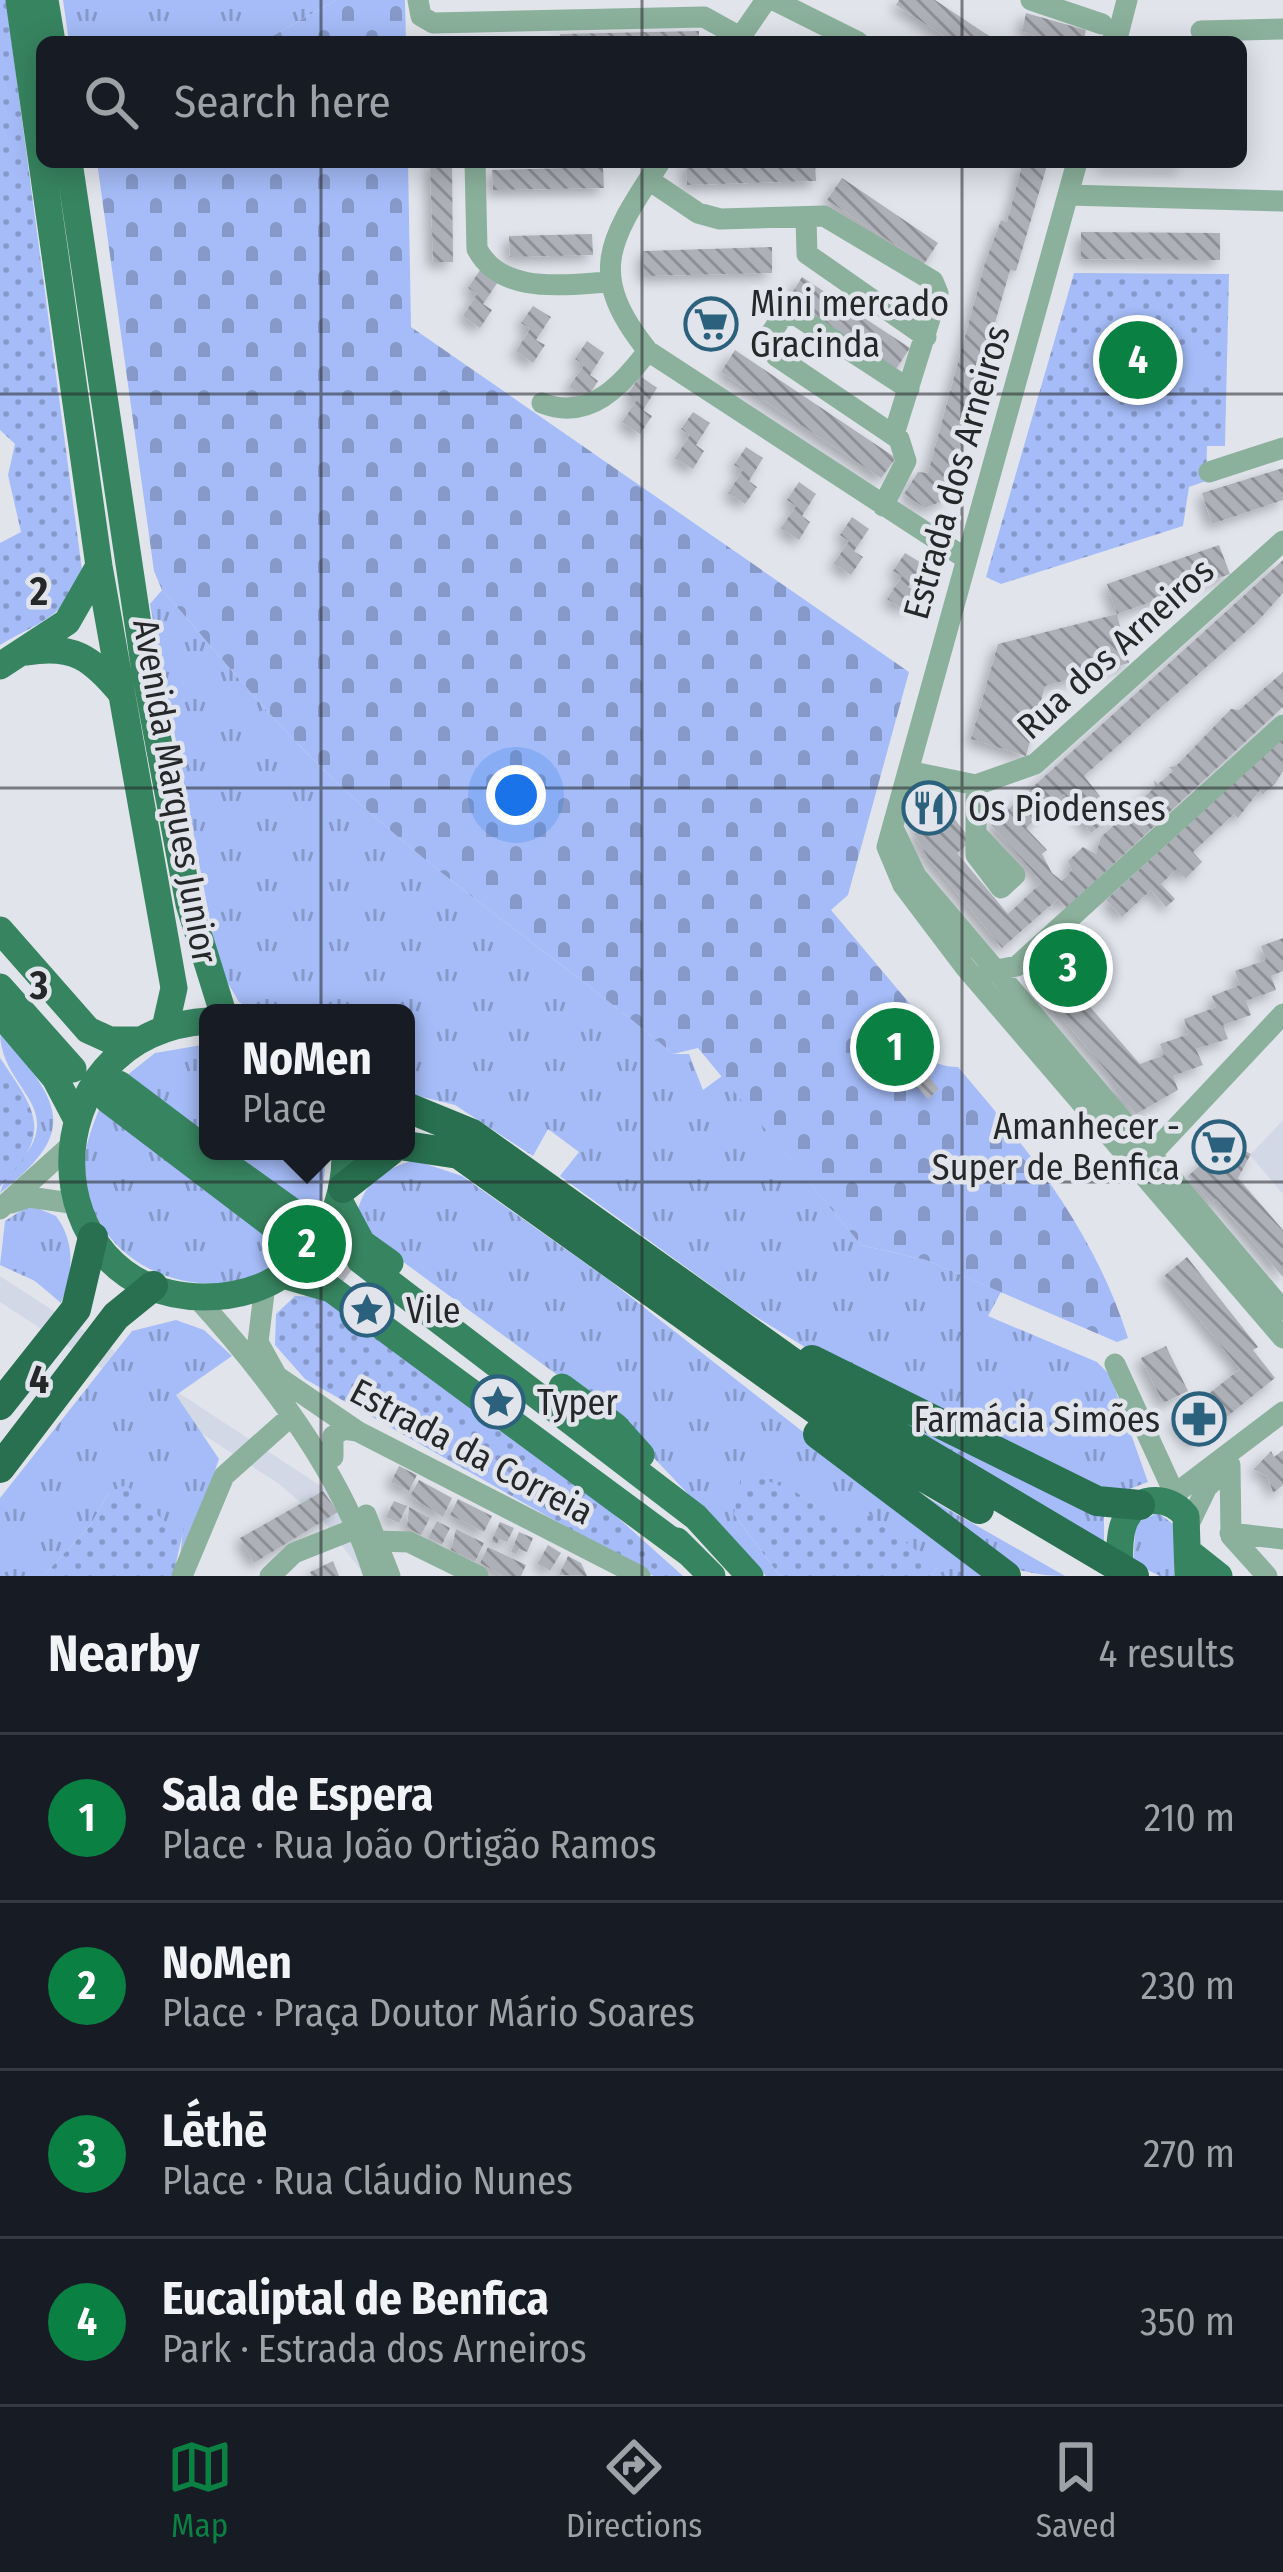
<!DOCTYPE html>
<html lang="en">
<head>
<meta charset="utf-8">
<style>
  :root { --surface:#171b24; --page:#20242c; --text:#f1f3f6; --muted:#9ea1a6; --line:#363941; --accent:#0b8043 }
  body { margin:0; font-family:"Fira Sans Condensed",sans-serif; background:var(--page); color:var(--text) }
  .you { position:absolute; left:516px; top:795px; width:42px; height:42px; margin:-30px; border:9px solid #fff; border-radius:50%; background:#1a73e8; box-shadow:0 0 0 18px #1a73e833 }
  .badge { display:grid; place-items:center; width:78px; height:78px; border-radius:50%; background:var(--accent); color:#fff; font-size:39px; font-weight:700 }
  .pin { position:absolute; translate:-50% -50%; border:6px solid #fff; box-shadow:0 3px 12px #0006 }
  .popup { position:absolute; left:199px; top:1004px; width:216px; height:156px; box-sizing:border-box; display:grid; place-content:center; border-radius:18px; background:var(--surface); filter:drop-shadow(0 3px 9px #0005); font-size:39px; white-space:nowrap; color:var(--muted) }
  .popup b { font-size:45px; color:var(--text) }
  .popup::after { content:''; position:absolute; left:50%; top:100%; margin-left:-24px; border:24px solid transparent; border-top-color:var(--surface) }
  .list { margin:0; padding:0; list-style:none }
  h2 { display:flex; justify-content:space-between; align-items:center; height:156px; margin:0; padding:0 48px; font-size:51px }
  h2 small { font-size:39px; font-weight:400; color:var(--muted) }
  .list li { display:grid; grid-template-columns:78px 1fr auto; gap:36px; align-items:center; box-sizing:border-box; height:168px; padding:0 48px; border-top:3px solid var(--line) }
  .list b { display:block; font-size:45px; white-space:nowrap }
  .list p { margin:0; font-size:39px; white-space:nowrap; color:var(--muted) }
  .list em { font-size:39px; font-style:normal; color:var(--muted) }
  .icon { flex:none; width:66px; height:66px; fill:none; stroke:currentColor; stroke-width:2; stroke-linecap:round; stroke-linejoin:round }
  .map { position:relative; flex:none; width:1283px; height:1576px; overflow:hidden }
  .search { position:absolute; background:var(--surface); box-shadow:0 6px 30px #0003; left:36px; right:36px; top:36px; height:132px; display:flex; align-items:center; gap:30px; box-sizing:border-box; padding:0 42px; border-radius:18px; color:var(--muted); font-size:45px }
  .sheet { height:828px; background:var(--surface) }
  nav { display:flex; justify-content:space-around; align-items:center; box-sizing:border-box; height:168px; border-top:3px solid var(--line); background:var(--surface); font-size:33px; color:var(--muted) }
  nav a { display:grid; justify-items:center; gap:6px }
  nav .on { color:var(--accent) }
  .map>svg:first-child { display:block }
  .built { fill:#d2d8e6 }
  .grass { fill:url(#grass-tufts) }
  .cemetery { fill:url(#cemetery-stones) }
  .park { fill:url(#park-dots) }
  .pitch { fill:#a5bcf8 }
  .building { fill:url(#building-back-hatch); filter:url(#shadow) }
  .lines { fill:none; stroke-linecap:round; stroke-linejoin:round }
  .major-tunnel { stroke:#bcbec4; stroke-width:27; stroke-dasharray:27 14; stroke-linecap:butt }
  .minor { stroke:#8bb19c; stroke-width:21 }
  .major { stroke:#378460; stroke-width:27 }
  .highway { stroke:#28704f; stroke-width:30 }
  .grid { fill:none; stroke:#262729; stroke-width:3; stroke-opacity:0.55 }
  .labels { text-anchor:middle; stroke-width:9; stroke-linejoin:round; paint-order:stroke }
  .poi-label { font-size:36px; fill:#262729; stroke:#e1e4eb; text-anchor:start }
  .street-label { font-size:36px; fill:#262729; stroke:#e1e4eb }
  .grid-label { font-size:39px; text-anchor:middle; font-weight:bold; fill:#262729; stroke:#e1e4eb; stroke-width:9; stroke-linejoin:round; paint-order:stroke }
</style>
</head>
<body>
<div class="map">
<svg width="1283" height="1576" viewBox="0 0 1283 1576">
  <defs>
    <pattern id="grass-tufts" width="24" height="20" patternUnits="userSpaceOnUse" patternTransform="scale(3)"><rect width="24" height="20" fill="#a5bcf8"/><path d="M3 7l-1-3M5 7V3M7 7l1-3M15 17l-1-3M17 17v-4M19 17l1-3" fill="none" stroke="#8699c9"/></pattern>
    <pattern id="cemetery-stones" width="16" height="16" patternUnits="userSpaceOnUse" patternTransform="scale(3)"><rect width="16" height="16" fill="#a5bcf8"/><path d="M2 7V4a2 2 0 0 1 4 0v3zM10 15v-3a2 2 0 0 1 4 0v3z" fill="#8699c9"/></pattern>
    <pattern id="park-dots" width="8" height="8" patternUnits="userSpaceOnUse" patternTransform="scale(3)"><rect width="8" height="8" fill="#a5bcf8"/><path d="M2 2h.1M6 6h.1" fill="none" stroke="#8699c9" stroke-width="1.8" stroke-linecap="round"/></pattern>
    <pattern id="building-back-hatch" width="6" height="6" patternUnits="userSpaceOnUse" patternTransform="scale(3)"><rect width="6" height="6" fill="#adb0b7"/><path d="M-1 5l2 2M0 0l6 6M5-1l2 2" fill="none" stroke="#8d8f95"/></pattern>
    <filter id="shadow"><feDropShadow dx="-5.5" dy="5.5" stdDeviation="6" flood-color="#0004"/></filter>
  </defs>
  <rect width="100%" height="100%" fill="#e1e4eb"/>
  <path class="built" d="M1283,1120V1194L1250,1155Z
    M0,1276L327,1490L342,1505L365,1576L325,1523L279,1484L0,1302Z"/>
  <path class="grass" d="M63,0H336L262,42H69Z
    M162,590C216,651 268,716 327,773C434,877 560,958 673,1054H689L703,1090L722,1076L861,1245L926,1260L1001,1292L988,1316L1097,1362L1110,1375L1148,1482L1116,1494L829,1362L745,1310L560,1176L579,1152L548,1129L533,1156L455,1105L406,1093V1013H256L239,1002L219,968L150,604Z
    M0,1032C58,1101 83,1129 0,1193C6,1170 35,1155 37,1127C39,1095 0,1075 0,1032Z
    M208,1044V1137L126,1076L155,1053Z
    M100,1107L292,1252C217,1322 79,1268 85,1160C86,1141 93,1125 100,1107Z
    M227,1151H327L320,1212L315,1216Z
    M414,1160L462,1176L609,1280L987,1576H930L937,1568L866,1512L849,1531L796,1492L734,1514L780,1576H766L616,1418L372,1239L358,1209C367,1179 386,1169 414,1160Z
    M30,1205L56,1216C76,1243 73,1273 61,1303L35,1281L0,1265L5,1221Z
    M176,1320L204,1330L232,1356L176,1395L219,1459L178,1576L183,1529L177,1533L109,1492L90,1526L43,1576H0V1498L132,1331Z
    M846,1393L1104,1514V1544Z
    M921,1494L1065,1576C997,1576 966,1543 921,1494Z
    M1158,1513L1176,1526L1174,1576H1160L1133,1563L1136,1523Z"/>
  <path class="cemetery" d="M336,0H405L406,42H262Z
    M97,162H408L411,327L909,672L848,895L831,910L915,1010C907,1043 925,1067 958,1067C1030,1151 1094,1231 1128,1338L1117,1342L926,1260L861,1245L698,1048L673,1054C560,958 434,877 327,773C268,716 216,651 162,590L154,571Z"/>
  <path class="park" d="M0,0H6L82,570C69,616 37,623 0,645V543L21,532L8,475L15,444L0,430Z
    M1074,273L1229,274L1225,446H1207L1206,481L1189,487L1183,526L1001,584L986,577Z
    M0,1058C38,1114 53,1132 0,1187Z
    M295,1296L321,1297L607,1508L683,1576H653L305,1379L275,1345L276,1314Z
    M742,1471L796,1492L849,1530L865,1511L938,1567L930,1576H780L734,1514Z
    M126,1485L176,1532L184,1528L173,1576H43L90,1526L109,1492Z"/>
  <path class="pitch" d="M1152,346H1214V385H1152Z"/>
  <path class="building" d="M899,0H935L998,42H953L896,5Z
    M1026,13L1086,30L1083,42H1051L1022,31Z
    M699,31V42H560V34Z
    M430,162H452L453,262H433Z
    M686,162H815L816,181L687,185Z
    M1023,162H1048L1016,271L1010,270L945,500L925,508L904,494L918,472L928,473L985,263L1001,220L1007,222Z
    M1103,162H1183V168L1103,167Z
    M603,167L604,188L493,190L492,170Z
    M842,178L938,243L924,264L827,200Z
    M1081,232L1220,233V260L1081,259Z
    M592,234L593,255L510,257L509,236Z
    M772,247V273L644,276L643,251Z
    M480,270L498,282L483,304L492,310L480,328L463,316L477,294L468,288Z
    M802,277L910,348L896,369L789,298Z
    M533,306L551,317L536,340L545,345L533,363L516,351L530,329L521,323Z
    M587,341L604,353L590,375L598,381L587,398L569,387L584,365L575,359Z
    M735,350L896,458L881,478L721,372Z
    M640,376L657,388L643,410L652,416L640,434L622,422L637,400L628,394Z
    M693,412L710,423L696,445L704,451L693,469L675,458L690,435L681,429Z
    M746,447L763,458L749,481L757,487L745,504L728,493L743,470L734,465Z
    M1283,468V500L1212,524L1202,493Z
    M799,482L816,494L802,516L810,522L799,540L781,528L796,506L787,500Z
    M852,517L869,529L854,551L863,557L851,575L834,563L849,541L840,535Z
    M1219,545L1230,574L1117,614L1107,584Z
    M905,553L923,564L908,587L917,592L905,610L887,599L902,576L893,571Z
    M1283,560V593L1258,621L1084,776L1114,814L1091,833L1064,794L1026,828L1047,850L1042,854L1052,873L1062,881L1072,870L1068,861L1083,847L1096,854L1101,837L1155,787L1154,780L1158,784L1173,771L1169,767L1176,766L1231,709L1239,710L1283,672V707L1066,908L1058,899L1002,948L928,858L914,834L921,828L912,816L937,797L972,841L957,853L1008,914L1042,882L991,825Z
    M1117,614L1129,663L1045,686L1026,756L971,739L998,644Z
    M1283,738V771L1275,784L1263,794L1260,790L1238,818L1234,814L1193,852L1202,862L1186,878L1177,869L1161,884L1175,899L1166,907L1151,890L1122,917L1106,900Z
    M1283,938V971L1271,976L1276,990L1246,1001L1251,1015L1223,1025L1228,1039L1196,1049L1203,1065L1173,1076L1178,1090L1136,1114L1114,1090L1118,1086L1110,1075L1032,983L1060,958L1076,978L1070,984L1140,1064L1164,1055L1160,1044L1189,1034L1184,1019L1216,1007L1212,996L1240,985L1235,971L1266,960L1261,946Z
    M894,1035L907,1050L896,1059L884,1044Z
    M921,1068L939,1089L928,1099L910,1077Z
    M1219,1137L1251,1154L1238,1178L1283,1230V1277L1216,1199L1211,1203L1188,1176L1207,1159Z
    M1187,1257L1258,1347L1253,1350L1275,1378L1192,1445L1173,1422L1240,1369L1164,1276Z
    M1166,1346L1188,1391L1163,1403L1141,1358Z
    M1283,1450V1485L1273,1493L1268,1477L1254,1469L1271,1451L1274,1457Z
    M399,1466L417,1475L409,1491L391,1482Z
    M419,1480L452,1498L443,1517L410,1496Z
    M323,1491L338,1512L254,1563L240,1538Z
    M458,1499L492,1516L484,1532L450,1515Z
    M394,1501L407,1506L399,1523L386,1517Z
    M409,1507L430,1518L421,1535L407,1528Z
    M437,1521L450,1528L442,1545L428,1538Z
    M500,1522L514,1528L507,1542L499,1539L497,1544L491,1542Z
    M456,1529L484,1543L475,1562L451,1550Z
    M519,1532L533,1538L527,1552L519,1549L516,1554L511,1552Z
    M548,1545L561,1553L550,1571L538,1563Z
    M488,1547L526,1565L521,1576H503L480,1563Z
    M568,1556L581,1563L587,1576L559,1575Z
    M333,1561L339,1576H311L310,1572Z"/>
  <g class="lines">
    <path class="major-tunnel" d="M310,1224L360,1260
      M296,1243L344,1280"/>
    <path class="minor" d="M418,0L421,16L433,23L704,17L740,37
      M774,0L858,42
      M1031,0L1102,24
      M1201,31L1283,29
      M737,42L766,0
      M1111,42L1118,35L1127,0
      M475,162L477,249C502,296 566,284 610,282
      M660,162C611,238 584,272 648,351L965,558
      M1077,162L887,847L903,885L965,967L1283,1338
      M649,180L698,213L720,219L824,216L933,281L938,293L894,434
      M1068,195L1283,201
      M806,219L807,254L926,337
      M542,403C590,422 621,385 648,351
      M1209,472L1283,448
      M883,506L906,461L899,439L776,356L769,336L782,317L794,314L909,389
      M908,771L976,785L1035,764L1283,541
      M976,785V855L1001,888L1015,875L979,837
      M895,832L916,876L1283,1310
      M987,972L1017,966L1283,725
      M1144,1162L1283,1014
      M11,1203L29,1197L77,1204
      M0,1209L70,1146
      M265,1285L258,1342L278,1378
      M196,1297C267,1375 343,1473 374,1576
      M1115,1364L1175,1495
      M278,1377L357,1431L640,1576
      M333,1457V1436L344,1429L357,1431
      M1230,1465L1231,1536L1267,1576
      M1167,1500L1283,1412
      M366,1515L390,1576
      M1189,1524L1207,1487L1222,1473
      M1230,1533L1283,1539
      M378,1541L409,1542L478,1576
      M182,1576L224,1476L289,1418
      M270,1576L294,1553L357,1528"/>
    <path class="major" d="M19,0L99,566L174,988L165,1028
      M45,0L52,42
      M69,162L145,671L189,904L223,1013
      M27,652C73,644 92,658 121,693
      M0,666L67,622L99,566
      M0,930L88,1030L110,1040H138
      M0,987L73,1069
      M0,1013L55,1078L76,1118
      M208,1021C24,1033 30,1296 204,1297C235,1297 265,1289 290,1270C328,1242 346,1198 345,1151
      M119,1084L208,1151
      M108,1100L296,1243
      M208,1151L310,1224
      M339,1200L362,1243L390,1263
      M360,1260L696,1517L750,1576
      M283,1275L331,1289L690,1554
      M562,1387L615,1426L641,1455
      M677,1541L712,1576
      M1190,1553L1219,1576
      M1119,1576C1120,1560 1118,1541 1123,1526C1132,1495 1168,1493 1186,1516L1188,1576"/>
    <path class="highway" d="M406,1107L472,1134L881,1426L1134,1576
      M406,1146L459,1154L849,1433L979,1509
      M343,1188L390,1151
      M812,1360L1097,1501L1140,1505
      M0,1405L76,1309L93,1237
      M818,1434L1006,1576
      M0,1468L116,1316L153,1286"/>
  </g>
  <path class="grid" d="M321,0V42M642,0V42M962,0V42M321,162V1576M642,162V1576M962,162V1576M0,394H1283M0,788H1283M0,1182H1283"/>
  <defs>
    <g id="supermarket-ring" transform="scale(2.7)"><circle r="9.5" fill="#e1e4eb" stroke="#2b617d" stroke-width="1.5"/><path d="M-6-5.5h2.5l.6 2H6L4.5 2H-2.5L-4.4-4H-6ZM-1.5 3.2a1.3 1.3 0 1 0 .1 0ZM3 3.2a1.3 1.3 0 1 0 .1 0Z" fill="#2b617d"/></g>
    <g id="restaurant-ring" transform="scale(2.7)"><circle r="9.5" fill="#e1e4eb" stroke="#2b617d" stroke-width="1.5"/><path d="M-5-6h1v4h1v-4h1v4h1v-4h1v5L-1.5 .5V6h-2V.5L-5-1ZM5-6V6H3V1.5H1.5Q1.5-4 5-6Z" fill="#2b617d"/></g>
    <g id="sight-ring" transform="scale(2.7)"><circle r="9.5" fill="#e1e4eb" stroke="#2b617d" stroke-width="1.5"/><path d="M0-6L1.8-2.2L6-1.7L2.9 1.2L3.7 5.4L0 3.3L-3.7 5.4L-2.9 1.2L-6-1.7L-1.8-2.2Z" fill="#2b617d"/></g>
    <g id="pharmacy-ring" transform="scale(2.7)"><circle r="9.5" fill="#e1e4eb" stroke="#2b617d" stroke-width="1.5"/><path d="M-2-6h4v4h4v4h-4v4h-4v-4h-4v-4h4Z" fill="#2b617d"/></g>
  </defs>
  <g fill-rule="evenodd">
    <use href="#supermarket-ring" x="711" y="324"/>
    <use href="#restaurant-ring" x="929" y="808"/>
    <use href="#supermarket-ring" x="1219" y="1147"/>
    <use href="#sight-ring" x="367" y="1310"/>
    <use href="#sight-ring" x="498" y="1402"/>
    <use href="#pharmacy-ring" x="1199" y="1419"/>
  </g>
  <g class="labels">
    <g class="poi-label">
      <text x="750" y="316">Mini mercado<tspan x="750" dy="41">Gracinda</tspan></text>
      <text x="968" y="821">Os Piodenses</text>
      <text x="1180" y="1139" text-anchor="end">Amanhecer -<tspan x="1180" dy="41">Super de Benfica</tspan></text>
      <text x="406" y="1323">Vile</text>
      <text x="537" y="1415">Typer</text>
      <text x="1160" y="1432" text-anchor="end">Farmácia Simões</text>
    </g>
    <g class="street-label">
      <text transform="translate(956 472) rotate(-74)" y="13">Estrada dos Arneiros</text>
      <text transform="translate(1115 648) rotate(-42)" y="13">Rua dos Arneiros</text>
      <text transform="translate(176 791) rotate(80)" y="13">Avenida Marques Junior</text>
      <text transform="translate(472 1451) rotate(28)" y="13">Estrada da Correia</text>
    </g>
  </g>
  <g class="grid-label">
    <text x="39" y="605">2</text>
    <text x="39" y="999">3</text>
    <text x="39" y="1393">4</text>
  </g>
</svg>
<div class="you"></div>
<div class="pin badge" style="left:895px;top:1047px">1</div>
<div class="pin badge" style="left:307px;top:1244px">2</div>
<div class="popup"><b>NoMen</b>Place</div>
<div class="pin badge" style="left:1068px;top:968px">3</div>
<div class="pin badge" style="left:1138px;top:360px">4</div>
<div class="search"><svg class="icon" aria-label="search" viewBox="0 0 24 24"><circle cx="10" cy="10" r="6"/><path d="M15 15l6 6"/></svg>Search here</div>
</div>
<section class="sheet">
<h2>Nearby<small>4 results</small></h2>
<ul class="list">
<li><span class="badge">1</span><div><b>Sala de Espera</b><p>Place · Rua João Ortigão Ramos</p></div><em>210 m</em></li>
<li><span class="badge">2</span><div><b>NoMen</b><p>Place · Praça Doutor Mário Soares</p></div><em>230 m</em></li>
<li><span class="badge">3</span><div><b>Lḗthē</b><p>Place · Rua Cláudio Nunes</p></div><em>270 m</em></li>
<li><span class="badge">4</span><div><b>Eucaliptal de Benfica</b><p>Park · Estrada dos Arneiros</p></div><em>350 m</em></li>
</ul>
</section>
<nav>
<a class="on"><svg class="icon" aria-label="map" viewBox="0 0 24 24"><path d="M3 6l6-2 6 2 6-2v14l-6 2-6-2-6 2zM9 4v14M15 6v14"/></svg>Map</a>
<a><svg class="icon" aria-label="directions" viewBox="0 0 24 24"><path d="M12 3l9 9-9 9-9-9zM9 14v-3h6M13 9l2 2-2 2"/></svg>Directions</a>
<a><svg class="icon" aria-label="saved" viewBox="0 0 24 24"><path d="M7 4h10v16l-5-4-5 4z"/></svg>Saved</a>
</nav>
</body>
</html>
